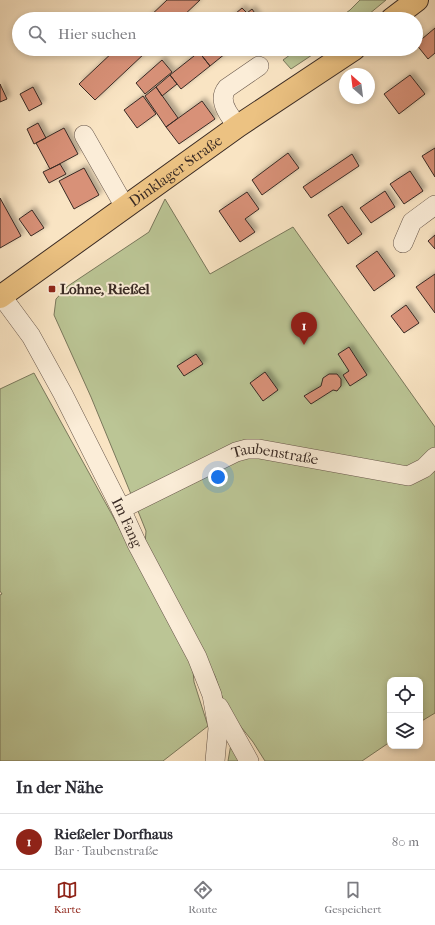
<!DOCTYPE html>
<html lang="de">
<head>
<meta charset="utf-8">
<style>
  :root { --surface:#fff; --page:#f2f2f3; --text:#2b2b33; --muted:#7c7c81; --line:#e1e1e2; --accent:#8f2418 }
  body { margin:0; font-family:"IM FELL French Canon",serif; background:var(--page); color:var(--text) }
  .controls { position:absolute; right:12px; bottom:12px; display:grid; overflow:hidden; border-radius:8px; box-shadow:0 2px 6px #0003 }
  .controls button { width:36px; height:36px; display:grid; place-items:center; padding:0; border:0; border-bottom:1px solid var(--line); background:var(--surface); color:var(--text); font:20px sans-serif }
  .compass { position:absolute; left:339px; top:68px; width:36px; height:36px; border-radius:50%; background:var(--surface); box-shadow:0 2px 6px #0003; rotate:332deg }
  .you { position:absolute; left:218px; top:477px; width:14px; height:14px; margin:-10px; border:3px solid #fff; border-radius:50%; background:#1a73e8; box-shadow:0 0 0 6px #1a73e833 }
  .badge { display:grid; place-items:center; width:26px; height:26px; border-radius:50%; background:var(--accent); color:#fff; font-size:13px; font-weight:700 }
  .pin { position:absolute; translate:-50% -33px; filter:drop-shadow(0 1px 2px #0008) }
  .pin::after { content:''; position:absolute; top:21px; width:14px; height:12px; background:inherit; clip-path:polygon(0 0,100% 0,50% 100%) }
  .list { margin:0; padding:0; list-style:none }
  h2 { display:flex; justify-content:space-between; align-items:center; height:52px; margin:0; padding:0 16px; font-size:17px }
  h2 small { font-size:13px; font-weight:400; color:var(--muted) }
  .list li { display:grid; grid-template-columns:26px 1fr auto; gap:12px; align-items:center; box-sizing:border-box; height:56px; padding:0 16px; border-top:1px solid var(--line) }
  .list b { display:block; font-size:15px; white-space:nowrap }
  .list p { margin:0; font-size:13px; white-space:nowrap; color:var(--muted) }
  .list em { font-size:13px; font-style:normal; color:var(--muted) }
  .icon { flex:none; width:22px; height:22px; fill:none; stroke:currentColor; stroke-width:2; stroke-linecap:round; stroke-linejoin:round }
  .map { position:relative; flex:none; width:435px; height:761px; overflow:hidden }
  .search { position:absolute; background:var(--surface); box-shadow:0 2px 6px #0003; left:12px; right:12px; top:12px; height:44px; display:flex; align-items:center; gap:10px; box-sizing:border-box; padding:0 14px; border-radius:22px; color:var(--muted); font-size:15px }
  .sheet { height:108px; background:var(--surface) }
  nav { display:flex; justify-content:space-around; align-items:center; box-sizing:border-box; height:56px; border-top:1px solid var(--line); background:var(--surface); font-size:11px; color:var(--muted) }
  nav a { display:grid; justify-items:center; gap:2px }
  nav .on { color:var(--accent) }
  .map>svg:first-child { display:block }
  .green { fill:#bbc595; stroke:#7a785c }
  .building { fill:#d89178; stroke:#392a24; filter:url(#shadow) }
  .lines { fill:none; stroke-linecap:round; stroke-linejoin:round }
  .minor-casing { stroke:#69584c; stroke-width:20 }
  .major-casing { stroke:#392a24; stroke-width:24 }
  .minor { stroke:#fbedd8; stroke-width:19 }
  .major { stroke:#ecc282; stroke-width:22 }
  .poi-dot { fill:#8f2418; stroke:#fbedd8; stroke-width:1.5 }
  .labels { text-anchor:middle; stroke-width:4; stroke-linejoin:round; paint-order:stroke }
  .street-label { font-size:15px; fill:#392a24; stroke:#fbedd8 }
  .poi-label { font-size:15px; font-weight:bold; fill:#392a24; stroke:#fbedd8; text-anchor:start }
</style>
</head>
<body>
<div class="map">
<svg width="435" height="761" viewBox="0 0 435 761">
  <defs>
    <filter id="shadow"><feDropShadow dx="3.5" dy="-3.5" stdDeviation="2" flood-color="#0004"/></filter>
  </defs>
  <rect width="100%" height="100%" fill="#f9e4c3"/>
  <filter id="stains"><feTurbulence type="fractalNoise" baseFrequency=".005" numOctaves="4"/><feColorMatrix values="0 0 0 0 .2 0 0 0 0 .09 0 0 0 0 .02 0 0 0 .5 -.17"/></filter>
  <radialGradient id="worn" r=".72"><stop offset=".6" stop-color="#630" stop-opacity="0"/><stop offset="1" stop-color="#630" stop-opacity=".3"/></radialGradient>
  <path class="green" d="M360,0H386L363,19H338L350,10Z
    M298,49H321L291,69L283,60Z
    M165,199L210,274L293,227L435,427V713L420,722V680H390V742L362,761H265L253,742L226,708L215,676L145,544L146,531L140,516L91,397L54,315L56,299L68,286L149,232Z
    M34,373L192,660L194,682L208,726L163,761H0V595L2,594L0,591V389Z
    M231,744L241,761H228Z"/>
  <path class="building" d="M167,0H200L180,19H147Z
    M242,8L247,13L240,19H229Z
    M252,9L259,19H240L247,13Z
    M435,28V53L428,59L416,44Z
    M116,49H142L145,53L95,100L79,84Z
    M203,49H231L210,66L199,52Z
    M199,52L210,66L181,89L170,75Z
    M162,60L172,72L145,94L136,83Z
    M170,75L177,84L162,96L156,87Z
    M410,75L425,94L399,114L384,94Z
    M0,84L7,99L0,102Z
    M33,87L42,104L29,111L20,94Z
    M156,87L178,118L166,127L145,96Z
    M143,96L156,114L137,128L124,110Z
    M202,101L215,119L179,144L166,127Z
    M38,123L46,138L34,144L27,129Z
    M64,128L78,154L50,169L36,143Z
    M435,148V177L422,156Z
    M288,153L299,168L262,195L252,180Z
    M352,154L359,166L311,198L303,187Z
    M60,164L66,174L49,183L43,172Z
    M84,168L99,195L74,209L59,181Z
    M410,171L423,191L404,204L390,184Z
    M385,191L395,207L371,223L360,208Z
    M247,192L259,209L245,219L255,232L240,242L219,211Z
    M0,198L21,236L0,248Z
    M342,206L362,234L348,244L328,215Z
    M32,210L44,228L31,236L19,219Z
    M435,235V249L428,241Z
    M377,251L395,276L374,291L356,266Z
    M435,274V313L416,287Z
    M406,305L419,323L404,333L391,316Z
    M349,347L367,375L350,386L343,375L349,371L338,354Z
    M196,354L203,364L184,376L177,366Z
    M265,372L278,390L263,401L250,383Z
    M329,374H337L341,379V386L337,391L333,390L311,404L304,396L321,386L323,378Z"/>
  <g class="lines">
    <g class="minor-casing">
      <g id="minor">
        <path d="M238,126C229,116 217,100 227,88L259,66"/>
        <path d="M84,135L125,207"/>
        <path d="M403,243L412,222L435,205"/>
        <path id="s1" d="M0,294L31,336L63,394L121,509L137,544L197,657L212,695L218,728L215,761"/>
        <path id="s2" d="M121,509L236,452L247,449H259L408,476L424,468L435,457"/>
        <path d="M219,707L249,761"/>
      </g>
    </g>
    <g class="major-casing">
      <g id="major">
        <path d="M392,19L417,0"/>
        <path id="s3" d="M0,297L238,126L354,49"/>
      </g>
    </g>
    <use href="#minor" class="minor"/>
    <use href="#major" class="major"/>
  </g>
  <rect class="poi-dot" x="48" y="285" width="8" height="8" rx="2"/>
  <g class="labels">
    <g class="street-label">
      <text dy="5" stroke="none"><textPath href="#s3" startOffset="216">Dinklager Straße</textPath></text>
      <text dy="5" stroke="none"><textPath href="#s2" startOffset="168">Taubenstraße</textPath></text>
      <text dy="5" stroke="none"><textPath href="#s1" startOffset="262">Im Fang</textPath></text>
    </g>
    <g class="poi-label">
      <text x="60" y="294">Lohne, Rießel</text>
    </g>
  </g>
  <rect width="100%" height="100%" filter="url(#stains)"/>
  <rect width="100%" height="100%" fill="url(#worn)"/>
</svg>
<div class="controls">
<button><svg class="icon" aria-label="locate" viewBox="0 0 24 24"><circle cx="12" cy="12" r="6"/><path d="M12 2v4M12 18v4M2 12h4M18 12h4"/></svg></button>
<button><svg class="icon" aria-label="layers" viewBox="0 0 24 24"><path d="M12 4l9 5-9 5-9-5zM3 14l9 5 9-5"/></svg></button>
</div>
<svg class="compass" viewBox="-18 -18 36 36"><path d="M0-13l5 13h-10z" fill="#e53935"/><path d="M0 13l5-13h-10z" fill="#7c7c81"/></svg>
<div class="you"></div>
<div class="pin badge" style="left:304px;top:345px">1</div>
<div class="search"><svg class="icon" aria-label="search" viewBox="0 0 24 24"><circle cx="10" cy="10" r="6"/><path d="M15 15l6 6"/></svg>Hier suchen</div>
</div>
<section class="sheet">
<h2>In der Nähe<small></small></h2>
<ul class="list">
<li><span class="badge">1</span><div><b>Rießeler Dorfhaus</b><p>Bar · Taubenstraße</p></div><em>80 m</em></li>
</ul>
</section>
<nav>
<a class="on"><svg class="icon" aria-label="map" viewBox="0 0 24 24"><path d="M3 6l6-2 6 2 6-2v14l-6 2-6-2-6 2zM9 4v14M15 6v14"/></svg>Karte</a>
<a><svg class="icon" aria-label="directions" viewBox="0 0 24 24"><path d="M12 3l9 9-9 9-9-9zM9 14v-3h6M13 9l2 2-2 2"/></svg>Route</a>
<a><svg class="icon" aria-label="saved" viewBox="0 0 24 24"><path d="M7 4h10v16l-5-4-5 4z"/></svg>Gespeichert</a>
</nav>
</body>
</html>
